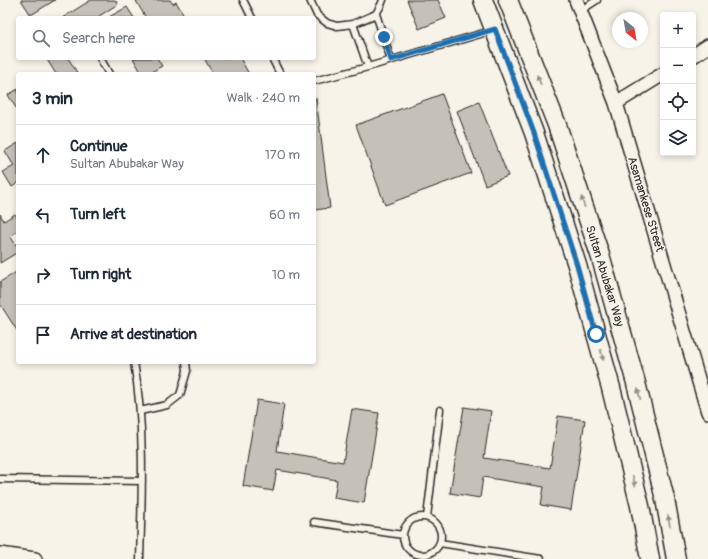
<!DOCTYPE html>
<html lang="en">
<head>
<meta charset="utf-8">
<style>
  :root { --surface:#fff; --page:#f6f6f7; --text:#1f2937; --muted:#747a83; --line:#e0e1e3 }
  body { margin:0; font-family:Pangolin,sans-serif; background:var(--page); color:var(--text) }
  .controls { position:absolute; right:12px; top:12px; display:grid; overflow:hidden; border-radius:4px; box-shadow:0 2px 6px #0003 }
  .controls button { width:36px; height:36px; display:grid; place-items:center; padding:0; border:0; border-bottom:1px solid var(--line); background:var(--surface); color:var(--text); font:20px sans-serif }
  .compass { position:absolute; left:612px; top:12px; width:36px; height:36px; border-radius:50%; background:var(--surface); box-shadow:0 2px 6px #0003; rotate:149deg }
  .stop { position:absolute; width:12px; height:12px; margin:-9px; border:3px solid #1f6fb2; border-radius:50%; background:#fff }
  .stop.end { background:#1f6fb2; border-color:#fff; box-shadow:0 1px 4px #0008 }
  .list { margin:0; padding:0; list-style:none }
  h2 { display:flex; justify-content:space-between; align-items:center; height:52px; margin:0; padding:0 16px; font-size:17px }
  h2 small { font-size:13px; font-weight:400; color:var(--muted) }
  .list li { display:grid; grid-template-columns:26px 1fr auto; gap:12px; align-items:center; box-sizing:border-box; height:60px; padding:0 16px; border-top:1px solid var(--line) }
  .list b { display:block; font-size:15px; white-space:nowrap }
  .list p { margin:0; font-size:13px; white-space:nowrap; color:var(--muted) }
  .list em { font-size:13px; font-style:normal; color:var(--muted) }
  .icon { flex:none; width:22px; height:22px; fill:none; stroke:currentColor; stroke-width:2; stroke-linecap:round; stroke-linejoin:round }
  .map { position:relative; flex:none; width:708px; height:559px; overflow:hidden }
  .search { position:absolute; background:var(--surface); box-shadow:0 2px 6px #0003; left:16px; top:16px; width:300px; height:44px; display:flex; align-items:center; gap:10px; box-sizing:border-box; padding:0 14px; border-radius:4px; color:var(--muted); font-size:15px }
  .panel { position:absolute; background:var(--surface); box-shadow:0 2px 6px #0003; left:16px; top:72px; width:300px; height:292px; border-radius:4px }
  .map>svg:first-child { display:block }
  .building { fill:#c4c1b9; stroke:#2b2b2b }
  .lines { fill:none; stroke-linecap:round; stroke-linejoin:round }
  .service-casing { stroke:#2b2b2b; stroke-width:9 }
  .minor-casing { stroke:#2b2b2b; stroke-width:16 }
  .secondary-casing { stroke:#2b2b2b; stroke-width:21 }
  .service { stroke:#f7f3e8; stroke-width:6 }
  .minor { stroke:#f7f3e8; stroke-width:13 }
  .secondary { stroke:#f7f3e8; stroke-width:18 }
  .oneway { fill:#918f8a }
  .route { stroke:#1f6fb2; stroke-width:5 }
  .labels { text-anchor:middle; stroke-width:3; stroke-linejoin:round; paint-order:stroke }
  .street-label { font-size:12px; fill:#2b2b2b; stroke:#f7f3e8 }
</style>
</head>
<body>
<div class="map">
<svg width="708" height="559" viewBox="0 0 708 559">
  <rect width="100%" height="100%" fill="#f7f3e8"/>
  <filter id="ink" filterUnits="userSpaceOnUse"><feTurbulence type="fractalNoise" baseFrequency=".025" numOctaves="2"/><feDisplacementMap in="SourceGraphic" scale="8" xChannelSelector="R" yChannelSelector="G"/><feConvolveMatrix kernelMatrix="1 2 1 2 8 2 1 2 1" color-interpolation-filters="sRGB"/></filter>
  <g filter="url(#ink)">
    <path class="building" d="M21,0H55L31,15Z
      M91,0H115L118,4L96,18H62Z
      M138,0H170L173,4L176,2L186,18H146L136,1Z
      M407,0H438L446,18L419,29Z
      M127,7L134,18H109V17Z
      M46,58H68L78,74H56Z
      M133,58H157L162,66L148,74H142Z
      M204,58H240L249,74H213Z
      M18,89V111L8,95Z
      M442,94L471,173L385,205L356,125Z
      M316,98L330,208L314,210V99Z
      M479,102L508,176L485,185L457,111Z
      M18,143V183L12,187L3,172L14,166L5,151Z
      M0,214L4,221L15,214L18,219V231L10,236L18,248V252L0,263Z
      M18,271V332L0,304V282Z
      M257,400L284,404L277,451L343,462L352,409L379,413L364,503L334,498L337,480L277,470L273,491L243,486Z
      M464,407L491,411L484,458L550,468L558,416L585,420L571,510L541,505L544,487L483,477L480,498L450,493Z"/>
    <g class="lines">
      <g class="service-casing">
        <path id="service" d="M243,0L252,18
          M310,0L317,15L327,23L337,26L353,24L376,14L381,5L383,0
          M580,11L597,0
          M376,14L391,60
          M353,24L368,67
          M100,58L109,74
          M272,58L280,74
          M314,81L368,67L494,30
          M134,362C145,427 142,493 140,559
          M140,411L167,405L180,395L187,371L186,362
          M0,479L142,481
          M427,517L440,410
          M403 536a19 19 0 1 1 38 0a19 19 0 1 1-38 0Z
          M314,522L403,535
          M440,543L541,559"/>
      </g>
      <g class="minor-casing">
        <path id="minor" d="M576,0L616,103L708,412
          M693,56L708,46
          M616,103L663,74
          M0,554L35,559"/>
      </g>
      <g class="secondary-casing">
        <path id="secondary" d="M483,0L534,133L577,265L611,388L640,506L650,559
          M508,0L557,125L601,258L636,383L665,499L676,559"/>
      </g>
      <use href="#service" class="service"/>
      <use href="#minor" class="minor"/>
      <use href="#secondary" class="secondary"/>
    </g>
    <defs><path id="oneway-solid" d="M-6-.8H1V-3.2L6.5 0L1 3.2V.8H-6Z"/></defs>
    <g class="oneway">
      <use href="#oneway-solid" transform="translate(539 80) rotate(-111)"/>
      <use href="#oneway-solid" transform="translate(583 202) rotate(-108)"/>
      <use href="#oneway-solid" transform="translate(602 355) rotate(75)"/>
      <use href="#oneway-solid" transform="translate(639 394) rotate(-104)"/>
      <use href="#oneway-solid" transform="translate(634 481) rotate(76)"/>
      <use href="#oneway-solid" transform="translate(669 521) rotate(-100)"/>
    </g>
  </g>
  <g class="lines" filter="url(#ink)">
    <path class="route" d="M384,37L391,60L495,29L534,133L577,265L596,334"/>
  </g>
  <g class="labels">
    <g class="street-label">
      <text transform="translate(646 204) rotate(73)" y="4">Asamankese Street</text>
      <text transform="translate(605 276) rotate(73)" y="4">Sultan Abubakar Way</text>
    </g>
  </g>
</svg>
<div class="controls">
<button>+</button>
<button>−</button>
<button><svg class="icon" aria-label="locate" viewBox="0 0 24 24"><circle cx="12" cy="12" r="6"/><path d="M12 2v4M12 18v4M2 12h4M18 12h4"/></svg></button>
<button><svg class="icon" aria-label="layers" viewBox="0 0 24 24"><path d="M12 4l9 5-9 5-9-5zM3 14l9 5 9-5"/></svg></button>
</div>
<svg class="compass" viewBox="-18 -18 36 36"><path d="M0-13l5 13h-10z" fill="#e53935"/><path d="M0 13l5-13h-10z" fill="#747a83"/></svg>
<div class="stop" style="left:596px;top:334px"></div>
<div class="stop end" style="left:384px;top:37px"></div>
<div class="search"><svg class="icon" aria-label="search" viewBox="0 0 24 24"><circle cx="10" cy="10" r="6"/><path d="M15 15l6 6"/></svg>Search here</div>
<section class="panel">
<h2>3 min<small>Walk · 240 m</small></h2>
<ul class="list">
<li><svg class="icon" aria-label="ahead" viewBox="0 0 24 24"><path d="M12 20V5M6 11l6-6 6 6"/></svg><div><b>Continue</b><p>Sultan Abubakar Way</p></div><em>170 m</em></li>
<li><svg class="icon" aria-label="left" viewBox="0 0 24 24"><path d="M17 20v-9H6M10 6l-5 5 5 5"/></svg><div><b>Turn left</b></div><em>60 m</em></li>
<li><svg class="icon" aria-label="right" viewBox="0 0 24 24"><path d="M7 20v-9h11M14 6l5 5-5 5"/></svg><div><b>Turn right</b></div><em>10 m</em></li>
<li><svg class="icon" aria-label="arrive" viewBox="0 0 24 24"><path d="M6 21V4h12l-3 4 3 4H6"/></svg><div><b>Arrive at destination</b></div></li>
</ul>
</section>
</div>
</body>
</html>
